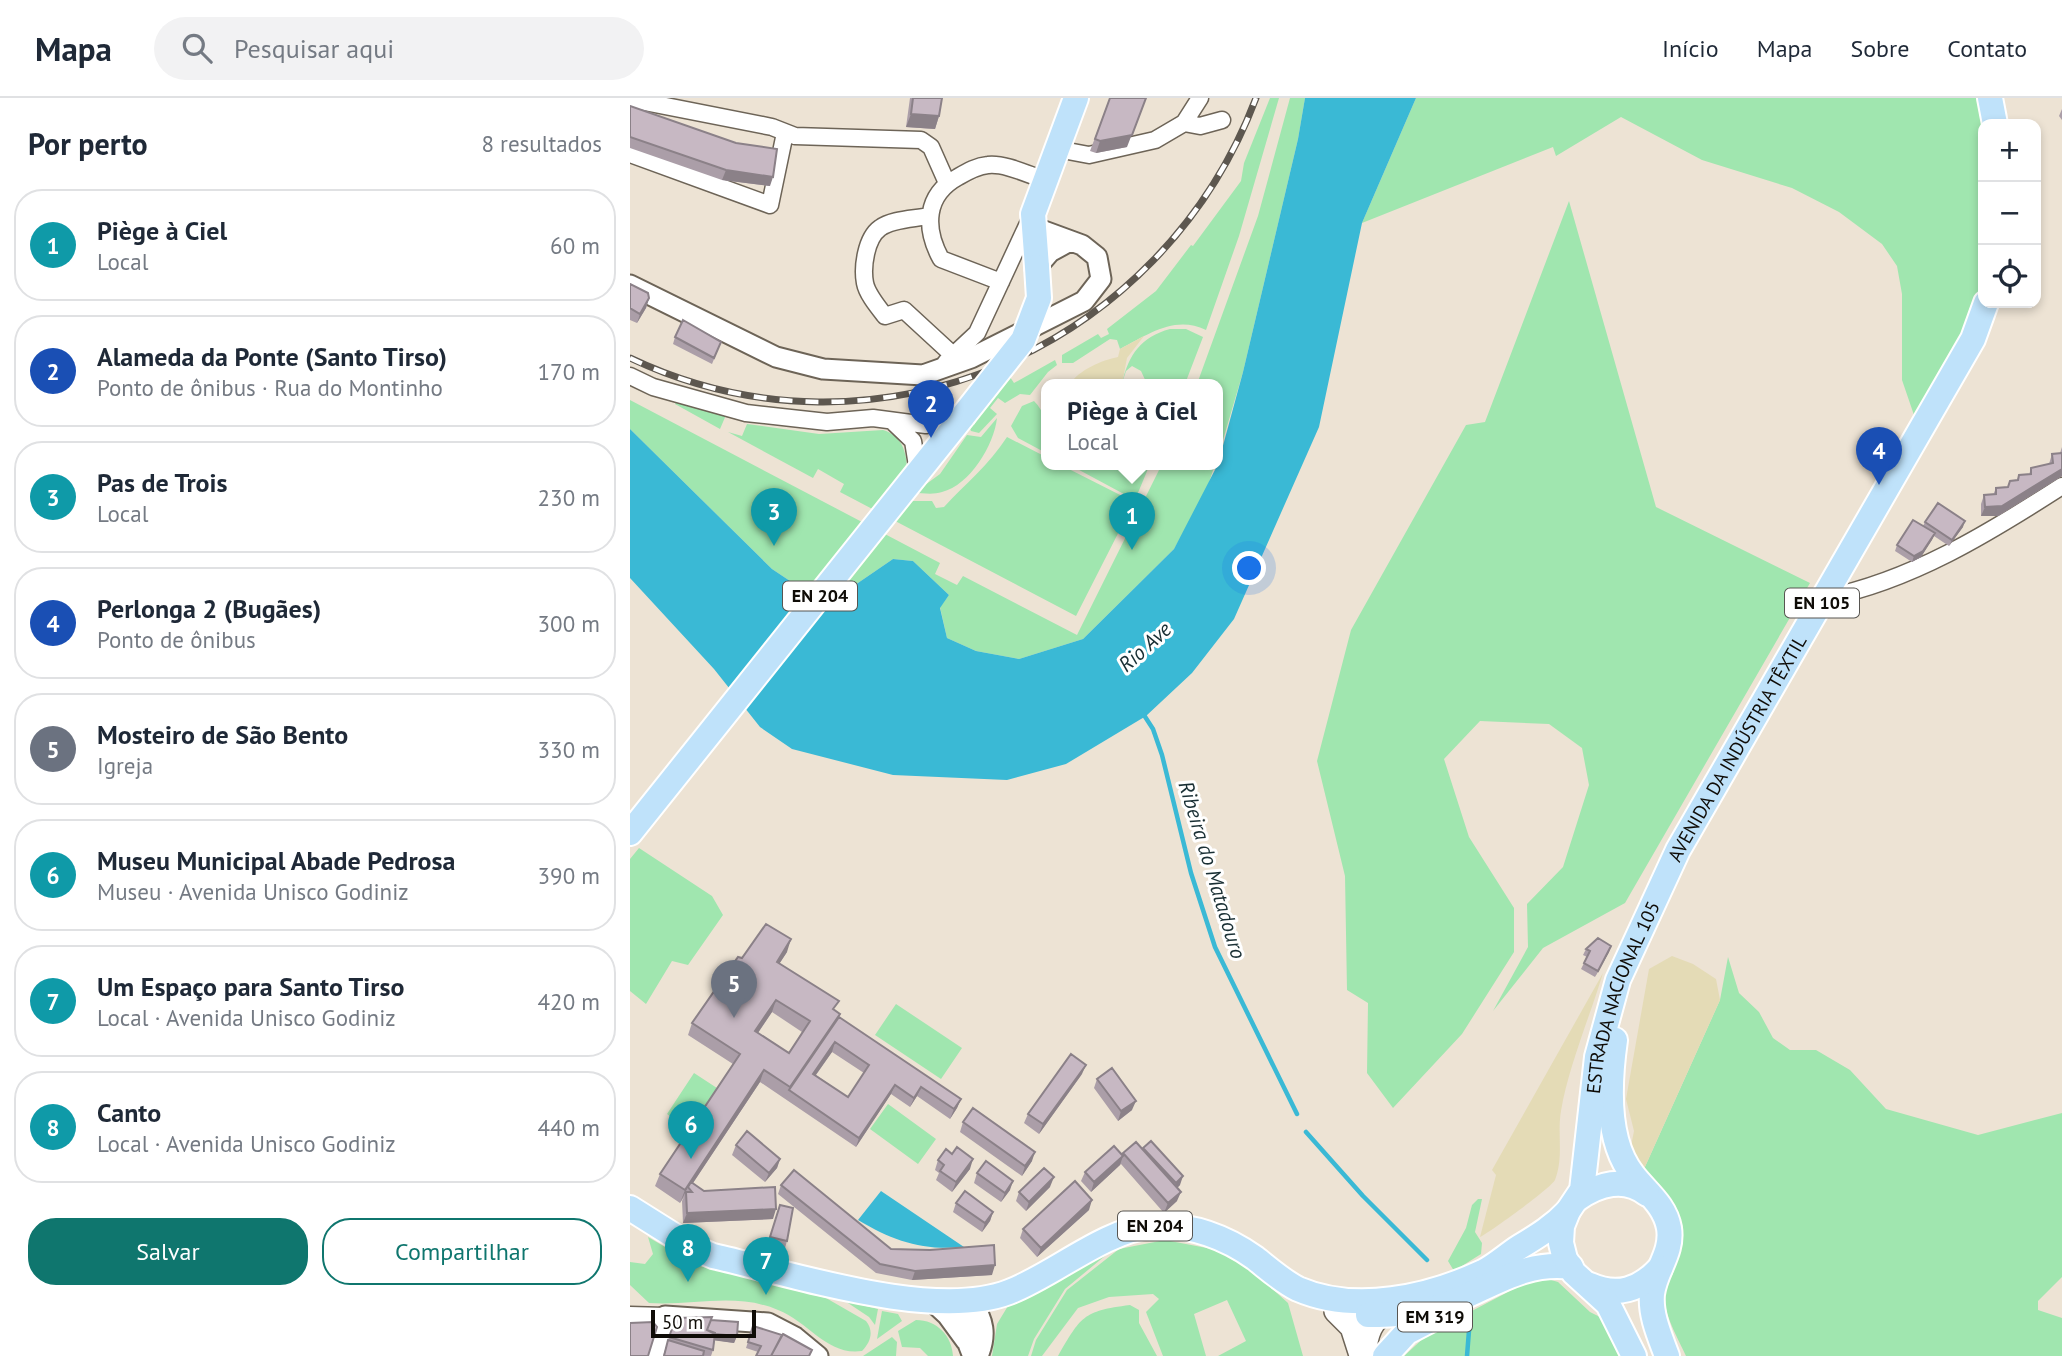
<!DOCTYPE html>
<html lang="pt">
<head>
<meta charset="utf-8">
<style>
  :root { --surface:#fff; --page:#f2f2f3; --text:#1f2937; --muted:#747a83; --line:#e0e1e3; --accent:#0f766e }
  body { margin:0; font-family:"PT Sans",sans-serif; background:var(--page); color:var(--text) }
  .controls { position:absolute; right:21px; top:21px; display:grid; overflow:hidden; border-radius:14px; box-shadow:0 4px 10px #0003 }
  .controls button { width:63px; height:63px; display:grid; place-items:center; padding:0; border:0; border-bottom:2px solid var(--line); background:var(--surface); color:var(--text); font:35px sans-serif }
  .scale { position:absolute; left:21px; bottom:18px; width:105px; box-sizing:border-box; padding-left:7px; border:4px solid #0f0c07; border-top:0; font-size:19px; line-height:24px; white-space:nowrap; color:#0f0c07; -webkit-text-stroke:5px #fff; paint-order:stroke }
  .you { position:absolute; left:620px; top:471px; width:24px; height:24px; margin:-18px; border:5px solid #fff; border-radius:50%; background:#1a73e8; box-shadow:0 0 0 10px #1a73e833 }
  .badge { display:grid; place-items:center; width:46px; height:46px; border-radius:50%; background:var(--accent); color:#fff; font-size:23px; font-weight:700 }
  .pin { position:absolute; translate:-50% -58px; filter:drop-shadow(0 2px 4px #0008) }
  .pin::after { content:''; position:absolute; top:37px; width:24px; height:21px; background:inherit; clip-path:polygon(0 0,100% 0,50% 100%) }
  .popup { position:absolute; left:411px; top:281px; width:182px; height:91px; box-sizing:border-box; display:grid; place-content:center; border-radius:14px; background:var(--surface); filter:drop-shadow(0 2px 5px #0005); font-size:23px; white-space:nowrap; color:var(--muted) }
  .popup b { font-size:26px; color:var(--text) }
  .popup::after { content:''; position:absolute; left:50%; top:100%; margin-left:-14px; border:14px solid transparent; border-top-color:var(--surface) }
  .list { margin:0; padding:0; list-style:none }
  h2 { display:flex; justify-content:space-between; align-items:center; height:91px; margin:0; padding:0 28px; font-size:30px }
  h2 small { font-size:23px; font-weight:400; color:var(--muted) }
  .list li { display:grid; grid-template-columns:46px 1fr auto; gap:21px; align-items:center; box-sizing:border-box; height:112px; margin:0 14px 14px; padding:0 14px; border:2px solid var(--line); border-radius:28px }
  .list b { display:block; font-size:26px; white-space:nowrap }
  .list p { margin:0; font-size:23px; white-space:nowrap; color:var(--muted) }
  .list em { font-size:23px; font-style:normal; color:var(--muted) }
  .actions { display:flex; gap:14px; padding:21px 28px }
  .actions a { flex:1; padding:16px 0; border:2px solid var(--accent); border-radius:28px; text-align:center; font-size:24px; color:var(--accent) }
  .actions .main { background:var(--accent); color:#fff }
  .icon { flex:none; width:38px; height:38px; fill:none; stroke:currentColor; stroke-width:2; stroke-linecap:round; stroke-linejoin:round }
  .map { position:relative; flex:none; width:1432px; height:1258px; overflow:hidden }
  header { display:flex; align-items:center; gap:42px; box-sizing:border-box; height:98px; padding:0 35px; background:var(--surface); border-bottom:2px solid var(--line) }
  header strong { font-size:33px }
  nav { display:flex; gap:38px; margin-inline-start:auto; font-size:24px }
  .search { width:490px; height:63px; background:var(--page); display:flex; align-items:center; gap:18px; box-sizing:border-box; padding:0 24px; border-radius:38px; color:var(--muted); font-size:26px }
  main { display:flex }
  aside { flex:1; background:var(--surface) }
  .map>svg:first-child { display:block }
  .green { fill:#a0e6af }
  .sand { fill:#e4dbb6 }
  .water { fill:#3ab9d5 }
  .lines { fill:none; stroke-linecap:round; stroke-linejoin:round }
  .stream { stroke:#3ab9d5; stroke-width:4.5 }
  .minor-casing { stroke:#6d6457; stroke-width:19 }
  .tertiary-casing { stroke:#6d6457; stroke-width:23 }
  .secondary-casing { stroke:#6d6457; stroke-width:26 }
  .primary-casing { stroke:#fff; stroke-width:28 }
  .minor { stroke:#fff; stroke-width:16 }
  .tertiary { stroke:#fff; stroke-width:19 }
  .secondary { stroke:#fff; stroke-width:23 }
  .primary { stroke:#bfe2fa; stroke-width:24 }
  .rail-casing { stroke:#5d574f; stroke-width:7 }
  .rail { stroke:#fff; stroke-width:4.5; stroke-dasharray:13; stroke-linecap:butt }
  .primary-bridge-casing { stroke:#fff; stroke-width:28; stroke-linecap:butt }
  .primary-bridge { stroke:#bfe2fa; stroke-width:24 }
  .wall { fill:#ab9ea8; fill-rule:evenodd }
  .shaded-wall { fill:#8b8188 }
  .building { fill:#c7b8c3; stroke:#8b8188; stroke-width:2; fill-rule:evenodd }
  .labels { text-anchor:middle; stroke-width:6; stroke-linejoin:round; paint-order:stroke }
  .shield { fill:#fff; stroke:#575551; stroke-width:2 }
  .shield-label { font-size:18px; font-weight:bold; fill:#0f0c07 }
  .street-label { font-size:19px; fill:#0f0c07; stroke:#fff }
  .water-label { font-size:21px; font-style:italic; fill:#192f34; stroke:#fff }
</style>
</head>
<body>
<header>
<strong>Mapa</strong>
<div class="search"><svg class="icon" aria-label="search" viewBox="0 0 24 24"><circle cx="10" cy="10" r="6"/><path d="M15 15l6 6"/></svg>Pesquisar aqui</div>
<nav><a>Início</a><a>Mapa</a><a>Sobre</a><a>Contato</a></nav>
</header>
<main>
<aside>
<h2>Por perto<small>8 resultados</small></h2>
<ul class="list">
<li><span class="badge" style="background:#0f9aa8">1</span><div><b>Piège à Ciel</b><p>Local</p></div><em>60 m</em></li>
<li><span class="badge" style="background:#1a4fb4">2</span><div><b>Alameda da Ponte (Santo Tirso)</b><p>Ponto de ônibus · Rua do Montinho</p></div><em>170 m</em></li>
<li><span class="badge" style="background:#0f9aa8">3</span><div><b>Pas de Trois</b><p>Local</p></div><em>230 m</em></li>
<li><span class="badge" style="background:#1a4fb4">4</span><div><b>Perlonga 2 (Bugães)</b><p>Ponto de ônibus</p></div><em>300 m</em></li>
<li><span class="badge" style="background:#6b7280">5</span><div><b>Mosteiro de São Bento</b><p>Igreja</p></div><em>330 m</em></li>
<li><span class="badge" style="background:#0f9aa8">6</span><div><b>Museu Municipal Abade Pedrosa</b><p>Museu · Avenida Unisco Godiniz</p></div><em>390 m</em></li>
<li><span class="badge" style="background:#0f9aa8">7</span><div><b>Um Espaço para Santo Tirso</b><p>Local · Avenida Unisco Godiniz</p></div><em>420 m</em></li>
<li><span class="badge" style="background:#0f9aa8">8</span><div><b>Canto</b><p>Local · Avenida Unisco Godiniz</p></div><em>440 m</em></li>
</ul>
<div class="actions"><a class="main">Salvar</a><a>Compartilhar</a></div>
</aside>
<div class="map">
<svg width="1432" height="1258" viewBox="0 0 1432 1258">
  <rect width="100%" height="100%" fill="#ede3d4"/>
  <path class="green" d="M640,0H649L609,138L576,232C545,217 519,236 490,251L487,242L480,241L443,265H432V257L468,236L471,240L479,236L477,231L526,193L561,147L563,148L611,83L614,65Z
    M660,0H675L668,41L613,274L588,359V286H567L628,118Z
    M786,0H1350L1353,26V181L1346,209L1285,320L1272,282V196L1267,168L1252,146L1209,114L1162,90L1072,62L991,19L926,58L923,49L732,125Z
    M939,103L1026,409L1180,485L995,805L913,850L863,913L898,849L897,806L933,769L959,687L952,650L919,626L850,623L814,661L839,739L884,810V854L832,936L763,1010L737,975L738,905L717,892L715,778L687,663L721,532L836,327L855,324Z
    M540,231H556L573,239L555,286H517L511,273L502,268L496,273L492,285C499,256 511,239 540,231Z
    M425,262L427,267L418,274L400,297L390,296L375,305L368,300L360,310L367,316L349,335L341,333L339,328L378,276L384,285Z
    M0,302L310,465L305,476L327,487L333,478L447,537L532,366H585L575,397L544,451L453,541L389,561L346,553L317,540L310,509L319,497L283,463L263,461L206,500L172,491L142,471L0,331Z
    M47,302L96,317L90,331L45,306Z
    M404,303C419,318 416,334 416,355L388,340L381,328L392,308Z
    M367,320C364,347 340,387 312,394C303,397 293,395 284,395L310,376L337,337L351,339Z
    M117,326L189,336L253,332C284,341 276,378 277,403H302L306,410L314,409C335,386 359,367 377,339L416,359V366H429L504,404L446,518L210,394L214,386L188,371L183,380L98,334L112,338Z
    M438,366H520L505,402Z
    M9,750L82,798L93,817L58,867L42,863L16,906L0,893V761Z
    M1098,859L1109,895L1129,914L1143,940L1160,952H1186L1220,972L1256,1011L1348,1037L1432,1015V1179L1408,1203V1212L1432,1220V1258H1056C1048,1240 1034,1217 1034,1197C1035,1185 1043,1173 1047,1162C1061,1125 1036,1096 1014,1071L1090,902Z
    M266,906L332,950L311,981L245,937Z
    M64,975L90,992L62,1033L37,1016Z
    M258,1006L306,1041L288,1066L240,1031Z
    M848,1101H852L845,1134L852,1145L851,1156L824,1173L818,1163L836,1130L842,1107Z
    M18,1139L66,1167L196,1200L236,1223C244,1233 241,1244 232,1253C197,1258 179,1224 148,1212C106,1194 62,1208 19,1205L0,1187V1164L15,1166L23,1156Z
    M535,1142L603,1155L658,1205L673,1258H588L616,1243L597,1202L564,1216L576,1258H533L516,1214L529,1201L523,1196L479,1199L448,1210L412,1258H401L406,1242L437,1192L489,1151Z
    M487,1148L435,1191L404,1241L398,1258H362L367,1226L381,1203Z
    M918,1181L928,1184L960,1214L974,1221L994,1258H774L798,1236L901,1182Z
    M215,1203L248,1211L245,1227L239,1219Z
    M500,1207L509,1212V1225L527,1258H428C451,1219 452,1213 500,1207Z
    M252,1213L268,1216L272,1223L247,1241Z
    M286,1222C307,1222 322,1238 323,1258H298L290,1250L272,1249L268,1233Z
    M262,1239L267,1244L266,1258H233Z"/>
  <path class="sand" d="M514,238L497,260L492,286H440C449,272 472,262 488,259L490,251Z
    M1042,858L1063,866L1086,881L1090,902L1014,1071L1001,1048L1004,1033L996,1001L1019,871Z
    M973,875C960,918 938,970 931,1013C927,1036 934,1059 925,1082C921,1090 860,1134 850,1139L866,1077L862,1072Z"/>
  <path class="water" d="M675,0H786L732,125L689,329L604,521L562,575L516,618L436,666L377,682L263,677L162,651L130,629L84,571L0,480V331L142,471L172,491L206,500L263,461L283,463L319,497L310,510L317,540L346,553L389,561L453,541L544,451L588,366L613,274L668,41Z
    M251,1093L334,1149C293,1153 263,1143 228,1122Z"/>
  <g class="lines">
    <path class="stream" d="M512,614L523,631L532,657L561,775L585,849L667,1016
      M676,1034L733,1098L797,1162
      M837,1258L840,1220"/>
    <g class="minor-casing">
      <path id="minor" d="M0,1L142,29L165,38L291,42L301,49L317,85
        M554,25L570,28L592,22
        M427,51L459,57L525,42L554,25L570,0
        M0,56L140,107L155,35
        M298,118C284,121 262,121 250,130C236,140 232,169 235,185C237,196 248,209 255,218L274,212L324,258
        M371,184L311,161C294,130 295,97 328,79C338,73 347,68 358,67C375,65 399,77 415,82
        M316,264L347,235L402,117
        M0,278L23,289L116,315L197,324L243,320L296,327L332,318
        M262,323L283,343L288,374
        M1195,500C1281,483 1359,435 1432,388
        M0,1217L35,1218"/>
    </g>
    <g class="tertiary-casing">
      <path id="tertiary" d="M407,169L420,154L440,143
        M0,187L146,259L193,271L293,277L341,260L454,203L471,181L467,159L452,147L403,129
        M341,1203C354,1222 357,1237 348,1258
        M341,1203C332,1223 334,1239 343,1258
        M304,1205L317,1217L336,1243
        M25,1258L35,1218L138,1225L165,1239L188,1258"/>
    </g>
    <g class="secondary-casing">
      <path id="secondary" d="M706,1213L722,1229L731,1257
        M734,1258C736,1236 740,1221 761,1210"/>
    </g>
    <g class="primary-casing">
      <g id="primary">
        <path d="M1360,0L1365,26"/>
        <path d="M407,169L403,116L446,0"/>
        <path d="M0,735L333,318"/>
        <path d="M985,942C979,984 975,1042 1003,1077C1016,1094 1035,1107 1039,1130C1043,1155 1025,1172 1022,1196C1020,1217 1030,1239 1037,1258"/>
        <path d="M947,1101C968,1086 995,1078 1017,1096"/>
        <path d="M0,1110L62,1149L83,1158C162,1176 304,1223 379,1194C424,1177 474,1132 522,1128C561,1126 594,1138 625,1160C639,1171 652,1183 668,1191C726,1216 799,1199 853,1174C865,1168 876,1158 888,1150C906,1139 923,1129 938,1113"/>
        <path d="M960,1187C987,1199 1010,1192 1030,1170"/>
        <path d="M738,1217C762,1217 785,1216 808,1209C855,1194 890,1162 941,1169"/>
        <path d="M755,1258L777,1234L806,1219"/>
        <path id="s1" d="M1004,1258L978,1206L944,1175L935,1161L931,1145L932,1128L938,1113L952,1092L967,959L988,882L1048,752L1343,241L1356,205"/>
      </g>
    </g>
    <use href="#minor" class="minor"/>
    <use href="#tertiary" class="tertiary"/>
    <use href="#secondary" class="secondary"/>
    <use href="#primary" class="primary"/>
    <g class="rail-casing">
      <path id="rail" d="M0,260C246,377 532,250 626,0"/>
    </g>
    <use href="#rail" class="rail"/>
    <g class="primary-bridge-casing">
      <path id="primary-bridge" d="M333,318L393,242L409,200L407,169"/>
    </g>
    <use href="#primary-bridge" class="primary-bridge"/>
  </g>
  <path class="wall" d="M280,0H312L309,18L305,31L276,29Z
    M480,0L497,49L466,55L460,53Z
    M0,8L106,45L140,88L92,82L0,50Z
    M1432,11V22L1429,18Z
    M0,186L19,200L16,210L7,225L0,222Z
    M45,239L91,244L82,266L43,246Z
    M1432,349V378L1368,418H1351V406L1354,397H1363L1366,390L1378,389L1387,382L1389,377H1399L1401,370L1419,366L1422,356L1430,355Z
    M1295,424L1333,429L1319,448L1304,438L1291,459L1282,464L1265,453L1267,447L1293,428Z
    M956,851L979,854L965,879L951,871L957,859L953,857Z
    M157,854L149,866L210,916L209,919L331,1001L327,1010L320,1021L287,998L280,1009L261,996L226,1049L130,984L63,1085L74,1093L143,1121L53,1125L52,1103L54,1099L50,1105L25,1088L30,1076L103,966L58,937L62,925L112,860ZM142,914L172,934L159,955L128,935ZM202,954L234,975L218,999L186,977Z
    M452,976L409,1036L394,1025L398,1016Z
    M467,981L502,1012L488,1023L464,990Z
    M333,1024L402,1063L392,1078L330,1034Z
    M106,1047L150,1061L147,1070L135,1084L102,1057Z
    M513,1050L550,1087L547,1090V1103L534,1115L491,1066L461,1094L451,1083L455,1074L492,1057L493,1055L513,1051Z
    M308,1062L340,1071L322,1094L306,1082L309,1075L305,1072Z
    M347,1075L380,1092L371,1104L344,1085Z
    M151,1087L261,1151L362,1177L282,1182L246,1175L148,1096Z
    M420,1089L396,1113L386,1103L389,1094Z
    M326,1105L363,1114L360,1123L352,1134L323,1114Z
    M150,1107L157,1143L155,1150L138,1146Z
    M459,1112L407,1159L390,1140L393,1131Z
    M81,1222L107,1238L104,1245L85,1242L83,1252L81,1258H33L42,1229Z
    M123,1228L182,1252L128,1254L116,1250Z"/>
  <path class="shaded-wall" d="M516,0L497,49L466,55L470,43Z
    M281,16L309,18L305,31L276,29Z
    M96,72L143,79L140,88L92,82Z
    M19,200L16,210L7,225L10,216Z
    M1432,371V378L1368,418H1351L1355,409Z
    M1335,423L1333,429L1319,448L1322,442Z
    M1305,435L1302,442L1291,459L1282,464L1284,458Z
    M161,841L157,854L142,877L147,864Z
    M981,848L979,854L965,879L968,873Z
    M146,902L142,914L121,945L125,933Z
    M205,944L202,954L180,985L183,976Z
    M456,967L452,976L409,1036L413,1026Z
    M134,972L130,984L59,1091L58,1089L50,1105L55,1092Z
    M265,987L261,996L226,1049L229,1040Z
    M291,989L287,998L280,1009L284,1000Z
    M331,1001L327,1010L320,1021L324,1011Z
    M506,1003L502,1012L488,1023L491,1013Z
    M405,1054L402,1063L392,1078L395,1068Z
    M493,1058L490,1067L461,1094L464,1084Z
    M150,1061L147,1070L135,1084L139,1075Z
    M343,1061L340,1071L322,1094L326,1084Z
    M553,1078L550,1087L542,1095L546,1085Z
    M424,1079L420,1089L396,1113L399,1104Z
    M383,1083L380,1092L371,1104L375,1095Z
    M551,1094L547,1103L534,1115L538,1105Z
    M462,1102L459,1112L407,1159L411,1150Z
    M146,1111L143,1121L53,1125L57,1115Z
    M363,1114L360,1123L352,1134L355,1125Z
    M365,1167L362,1177L282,1182L285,1173Z
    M76,1235L107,1238L104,1245L74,1241Z"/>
  <path class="building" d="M283,0H312L309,18L281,16Z
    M480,0H516L502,37L470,43L465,41Z
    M0,8L106,45L147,51L143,79L96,72L0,39Z
    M0,186L18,195L19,200L10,216L0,210Z
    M53,222L91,244L84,260L45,239Z
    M1432,355V371L1372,408L1355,409L1354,397L1366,396V390L1378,389L1380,383L1388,382L1389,377L1401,376V370L1423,365L1422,356Z
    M1308,405L1335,423L1322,442L1295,424Z
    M1283,422L1305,435L1293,453L1284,458L1267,447Z
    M136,826L161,841L147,864L209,903L203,911L210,916L160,989L134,972L55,1092L30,1076L110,956L62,925L108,859L112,860ZM146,902L180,923L159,955L125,933Z
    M968,840L981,848L968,873L954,865L960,853L956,851Z
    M209,919L331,1001L324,1011L291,989L284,1000L265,987L229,1040L159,992ZM205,944L239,967L218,999L183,976Z
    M441,956L456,967L413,1026L398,1016Z
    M482,970L506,1003L491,1013L467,981Z
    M343,1010L405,1054L395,1068L333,1024Z
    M117,1033L150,1061L139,1075L106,1047Z
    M521,1043L553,1078L546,1085L513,1050Z
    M506,1044L551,1094L538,1105L493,1055Z
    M484,1048L493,1058L464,1084L455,1074Z
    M327,1049L343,1061L326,1084L310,1073L314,1067L308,1062L316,1051L322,1056Z
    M356,1063L383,1083L375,1095L347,1075Z
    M414,1070L424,1079L399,1104L389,1094Z
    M164,1072L261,1151L300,1152L364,1147L365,1167L285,1173L250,1166L151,1087Z
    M445,1083L462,1102L411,1150L393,1131Z
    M61,1084L74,1093L145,1089L146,1111L57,1115L56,1094H62L58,1089Z
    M335,1093L363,1114L355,1125L326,1105Z
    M150,1107L163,1110L157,1143L140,1139Z
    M82,1219L77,1232L85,1235L83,1252L39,1239L46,1220Z
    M81,1222L108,1224L107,1238L85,1236L77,1232Z
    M23,1224L27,1229L18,1258H0V1225Z
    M123,1228L152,1237L141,1258H126L131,1248L118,1244Z
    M153,1236L182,1252L179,1258H141Z
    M38,1242L74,1253L73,1258H34Z"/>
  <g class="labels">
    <g class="shield">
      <rect x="153" y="483.5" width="74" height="29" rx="5"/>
      <rect x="1155" y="490.5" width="74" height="29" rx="5"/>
      <rect x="488" y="1113.5" width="74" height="29" rx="5"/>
      <rect x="768" y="1204.5" width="74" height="29" rx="5"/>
    </g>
    <g class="shield-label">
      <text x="190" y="504">EN 204</text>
      <text x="1192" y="511">EN 105</text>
      <text x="525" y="1134">EN 204</text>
      <text x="805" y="1225">EM 319</text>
    </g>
    <g class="street-label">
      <text dy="7" stroke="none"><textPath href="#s1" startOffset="670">AVENIDA DA INDÚSTRIA TÊXTIL</textPath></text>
      <text dy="7" stroke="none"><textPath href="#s1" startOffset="394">ESTRADA NACIONAL 105</textPath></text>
    </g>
    <g class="water-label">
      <text transform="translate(515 549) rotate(-42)" y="7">Rio Ave</text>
      <text transform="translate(582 772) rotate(73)" y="7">Ribeira do Matadouro</text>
    </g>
  </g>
</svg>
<div class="controls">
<button>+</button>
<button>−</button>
<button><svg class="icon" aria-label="locate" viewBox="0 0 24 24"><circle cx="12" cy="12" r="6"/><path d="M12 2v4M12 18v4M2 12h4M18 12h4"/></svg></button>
</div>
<div class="scale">50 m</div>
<div class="you"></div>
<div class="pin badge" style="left:502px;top:452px;background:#0f9aa8">1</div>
<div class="popup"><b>Piège à Ciel</b>Local</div>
<div class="pin badge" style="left:301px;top:340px;background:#1a4fb4">2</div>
<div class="pin badge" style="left:144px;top:448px;background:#0f9aa8">3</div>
<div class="pin badge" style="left:1249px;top:387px;background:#1a4fb4">4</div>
<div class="pin badge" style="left:104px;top:920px;background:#6b7280">5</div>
<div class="pin badge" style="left:61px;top:1061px;background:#0f9aa8">6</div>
<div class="pin badge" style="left:136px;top:1197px;background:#0f9aa8">7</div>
<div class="pin badge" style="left:58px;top:1184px;background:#0f9aa8">8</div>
</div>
</main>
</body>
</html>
